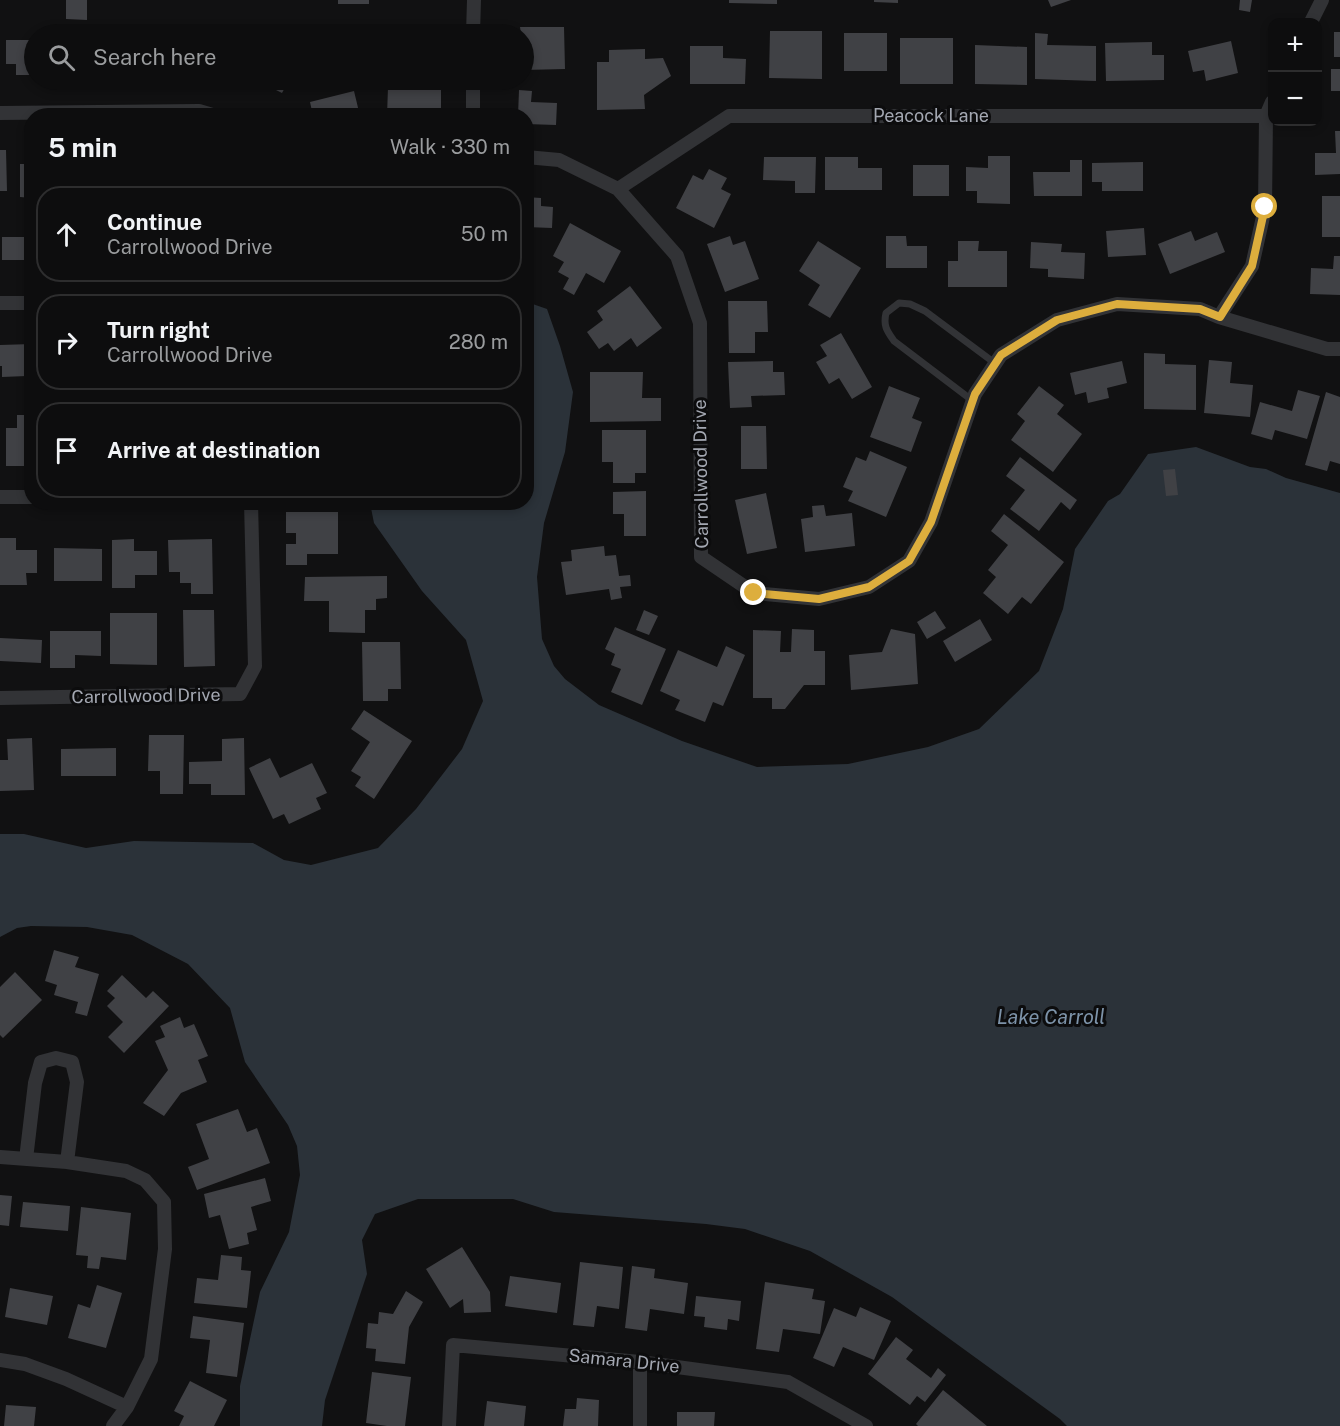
<!DOCTYPE html>
<html lang="en">
<head>
<meta charset="utf-8">
<style>
  :root { --surface:#0d0d0e; --page:#1b1b1c; --text:#f1f3f6; --muted:#9a9c9e; --line:#2d2d2e }
  body { margin:0; font-family:"Public Sans",sans-serif; background:var(--page); color:var(--text) }
  .controls { position:absolute; right:18px; top:18px; display:grid; overflow:hidden; border-radius:12px; box-shadow:0 3px 9px #0003 }
  .controls button { width:54px; height:54px; display:grid; place-items:center; padding:0; border:0; border-bottom:2px solid var(--line); background:var(--surface); color:var(--text); font:30px sans-serif }
  .stop { position:absolute; width:18px; height:18px; margin:-14px; border:4px solid #ddae3d; border-radius:50%; background:#fff }
  .stop.end { background:#ddae3d; border-color:#fff; box-shadow:0 2px 6px #0008 }
  .list { margin:0; padding:0; list-style:none }
  h2 { display:flex; justify-content:space-between; align-items:center; height:78px; margin:0; padding:0 24px; font-size:26px }
  h2 small { font-size:20px; font-weight:400; color:var(--muted) }
  .list li { display:grid; grid-template-columns:39px 1fr auto; gap:18px; align-items:center; box-sizing:border-box; height:96px; margin:0 12px 12px; padding:0 12px; border:2px solid var(--line); border-radius:24px }
  .list b { display:block; font-size:22px; white-space:nowrap }
  .list p { margin:0; font-size:20px; white-space:nowrap; color:var(--muted) }
  .list em { font-size:20px; font-style:normal; color:var(--muted) }
  .icon { flex:none; width:33px; height:33px; fill:none; stroke:currentColor; stroke-width:2; stroke-linecap:round; stroke-linejoin:round }
  .map { position:relative; flex:none; width:1340px; height:1426px; overflow:hidden }
  .search { position:absolute; background:var(--surface); box-shadow:0 3px 9px #0003; left:24px; top:24px; width:510px; height:66px; display:flex; align-items:center; gap:15px; box-sizing:border-box; padding:0 21px; border-radius:33px; color:var(--muted); font-size:22px }
  .panel { position:absolute; background:var(--surface); box-shadow:0 3px 9px #0003; left:24px; top:108px; width:510px; height:402px; border-radius:24px }
  .map>svg:first-child { display:block }
  .water { fill:#2b3239 }
  .building { fill:#404145 }
  .lines { fill:none; stroke-linecap:round; stroke-linejoin:round }
  .lane { stroke:#323336; stroke-width:7 }
  .street { stroke:#323336; stroke-width:14 }
  .route { stroke:#ddae3d; stroke-width:8 }
  .labels { text-anchor:middle; stroke-width:6; stroke-linejoin:round; paint-order:stroke }
  .street-label { font-size:18px; fill:#a3a7b1; stroke:#0c0c0d }
  .water-label { font-size:20px; font-style:italic; fill:#7d93a9; stroke:#0c0c0d }
</style>
</head>
<body>
<div class="map">
<svg width="1340" height="1426" viewBox="0 0 1340 1426">
  <rect width="100%" height="100%" fill="#111112"/>
  <path class="water" d="M527,302L547,309L560,346L573,392L565,452L544,523L537,577L542,639L554,666L565,679L599,705L682,741L757,767L848,764L928,747L979,729L1039,671L1063,609L1075,549L1108,501L1120,494L1148,454L1196,447L1250,467L1266,469L1286,478L1340,493V1426H1067L1060,1419L892,1297L810,1251L745,1229L706,1224L554,1212L513,1199H418L375,1214L362,1240L367,1274L325,1400L322,1426H240V1386L260,1292L289,1232L300,1175L297,1146L288,1125L245,1062L230,1008L188,964L132,935L87,927L31,926L17,928L0,937V834H24L86,848L134,841L253,843L284,860L311,865L378,848L416,809L462,749L483,701L466,640L422,591L374,523L370,503L526,502Z"/>
  <path class="building" d="M66,0H87V20L66,19Z
    M338,0H369V4H338Z
    M729,0H777V4L729,3Z
    M874,0H898V3L874,2Z
    M1048,0H1071L1051,7Z
    M1240,0H1252L1250,12L1239,10Z
    M435,26V34H392V27Z
    M520,27H564L565,69L524,70V34H521Z
    M770,31H822V79L769,78Z
    M1334,32H1340V57H1334Z
    M844,33H887V71H844Z
    M1035,33L1048,34L1047,45L1096,46V81L1035,79Z
    M900,38H953V84H900Z
    M6,40H34V75H16V64H6Z
    M1231,41L1238,73L1206,81L1204,70L1193,72L1188,51Z
    M1152,42V55H1164V80L1106,81L1105,43Z
    M975,45L1027,47V85L975,84Z
    M690,46H723V58L746,59L745,84H690Z
    M645,49V59L663,58L671,76L644,95L645,109L597,110V62H609V50Z
    M1331,69H1340V91H1331Z
    M256,80H289L282,93Z
    M388,87H441V116H387Z
    M519,90L532,91L531,102L557,103L556,125L526,124V116H518Z
    M354,91L360,116H313L310,102Z
    M1335,131H1340V174L1315,175V153H1336Z
    M0,150H6L7,191H0Z
    M988,156H1010V204L977,203V191H966V167L988,168Z
    M764,157H816L815,193H795V181L763,180Z
    M825,157H858V168H882V190H825Z
    M1070,160H1082V196H1034L1033,172H1070Z
    M1143,162V191H1102V182H1092V163Z
    M20,164H32V198L20,197Z
    M913,165H949V196H913Z
    M709,169L727,178L721,189L731,194L714,228L676,208L693,175L703,180Z
    M1322,196H1340V237H1322Z
    M526,197L541,198V206L553,207L552,228L526,227Z
    M570,223L621,251L604,283L586,273L574,295L563,289L569,278L558,272L564,262L553,256Z
    M24,225H32V272H25V260H2V237H24Z
    M1144,228L1146,255L1108,257L1106,231Z
    M1191,231L1195,241L1217,232L1225,252L1170,274L1158,244Z
    M730,236L733,245L745,241L759,279L725,292L707,244Z
    M886,236H906L907,246H927V268H886Z
    M818,241L861,268L830,318L808,305L820,285L799,271Z
    M958,241H979L978,251H1007V287H948V261H958Z
    M1031,242L1062,244L1061,252L1085,253L1084,279L1048,277V269L1030,268Z
    M1334,256H1340V295L1310,294L1311,268L1333,269Z
    M630,286L662,328L637,347L631,338L614,351L608,343L599,349L587,332L603,320L597,311Z
    M728,301H767L768,332H755V353H729Z
    M841,333L872,387L852,399L839,378L829,384L816,362L827,356L820,345Z
    M32,344V366H27V376L2,377V366H0V345Z
    M1144,353L1165,354V364L1196,365V410L1144,409Z
    M1209,360L1232,362L1230,383L1253,385L1250,417L1204,413Z
    M773,361V372H784L785,395L751,396L752,407L730,408L728,362Z
    M1122,361L1127,383L1107,388L1109,398L1088,403L1086,392L1075,395L1070,373Z
    M590,372H643L642,398H661V421L590,422Z
    M889,386L920,398L912,418L922,422L911,452L870,437Z
    M1039,386L1064,405L1057,414L1082,434L1053,472L1011,440L1025,421L1017,414Z
    M1298,390L1320,396L1307,439L1275,430L1272,440L1251,434L1260,402L1292,411Z
    M1326,392L1340,397V464L1330,461L1327,471L1305,465Z
    M17,415H32V453H28V466H6V428H17Z
    M741,426H766L767,469H741Z
    M602,430H646V473H635V483H613V462H602Z
    M870,451L907,467L886,517L848,501L853,491L843,487L856,457L866,461Z
    M1020,457L1077,500L1070,510L1061,502L1039,531L1010,509L1025,490L1006,476Z
    M1175,469L1178,495L1166,496L1163,470Z
    M646,491V536H624V514H613V492Z
    M766,493L777,548L747,554L735,500Z
    M824,505L826,516L852,513L855,546L805,552L801,519L813,517L812,506Z
    M286,512H338V554H307V565H286V544H296V533H286Z
    M1004,514L1064,562L1031,604L1022,597L1008,614L983,593L996,577L988,570L1008,545L991,531Z
    M0,538H16V550H37V573H26L27,585H0Z
    M134,539V551H157V575H135V588H112V540Z
    M212,539L213,594H191V583H180V572H169L168,540Z
    M604,546L605,556L616,555L619,576L630,575L631,586L620,587L622,598L611,600L609,589L566,595L561,562L572,561L571,550Z
    M54,548L102,549V581H54Z
    M387,576V598L376,599V610H365V633L329,632V601H304L305,577Z
    M183,610H214L215,666L184,667Z
    M644,610L658,616L649,635L636,630Z
    M935,611L946,628L927,639L917,622Z
    M110,613H157V665L110,664Z
    M980,619L992,640L955,662L943,641Z
    M615,627L666,649L642,705L611,692L621,669L611,665L615,654L605,649Z
    M792,629L814,630V651H825V685H804L785,709H772V698H753V630L781,631L780,652H791Z
    M891,629L915,634L918,684L851,690L849,655L882,652Z
    M50,631H101V656L75,655V668H50Z
    M0,638L42,640L41,663L0,661Z
    M362,642H400L401,689H388V701H363Z
    M726,646L745,655L723,706L713,702L705,722L675,710L680,700L660,691L678,650L717,667Z
    M364,710L412,741L374,799L355,786L361,777L351,771L370,742L351,729Z
    M149,735H184L183,794H160V771H148Z
    M32,738L34,790L0,791V760H8L7,739Z
    M244,738L245,795H211V784H189V762L222,761V739Z
    M116,748V776H61V749Z
    M270,758L280,778L312,763L327,793L316,798L321,809L289,824L284,814L273,819L249,768Z
    M54,950L79,957L75,967L99,974L87,1016L75,1013L78,1002L54,995L57,985L45,981Z
    M15,972L42,1000L3,1038L0,1035V987Z
    M122,975L146,998L153,991L169,1006L124,1053L108,1037L123,1022L107,1006L115,998L107,991Z
    M180,1017L184,1028L194,1024L208,1056L198,1060L207,1082L181,1093L164,1116L143,1103L168,1070L155,1041L165,1037L160,1026Z
    M238,1109L247,1132L257,1128L270,1163L197,1190L188,1167L209,1159L196,1124Z
    M265,1178L271,1201L251,1207L257,1230L247,1233L249,1244L229,1249L220,1215L209,1218L204,1194Z
    M0,1195L12,1196L9,1226L0,1225Z
    M23,1202L70,1206L68,1231L20,1227Z
    M81,1207L131,1213L126,1260L101,1257L99,1269L87,1268L88,1256L76,1255Z
    M462,1247L490,1292L491,1312L464,1313L463,1299L450,1308L426,1269Z
    M221,1255L242,1257L241,1270L251,1271L247,1308L194,1303L197,1278L218,1280Z
    M580,1262L623,1267L619,1309L597,1306L594,1327L573,1325Z
    M632,1266L655,1269L654,1278L688,1283L684,1314L650,1309L647,1331L625,1328Z
    M510,1276L561,1283L557,1313L505,1306Z
    M765,1282L814,1289L812,1299L825,1301L820,1334L783,1329L779,1352L756,1349Z
    M97,1285L122,1293L106,1348L68,1338L78,1304L90,1308Z
    M10,1288L53,1296L47,1325L5,1317Z
    M406,1291L423,1302L409,1327L405,1364L375,1361L376,1349L366,1348L368,1323L378,1324L379,1312L393,1314Z
    M696,1296L741,1301L739,1321L728,1319L727,1330L704,1327L705,1317L694,1316Z
    M860,1307L891,1321L874,1360L843,1347L834,1367L813,1358L834,1308L856,1317Z
    M193,1316L244,1323L237,1377L206,1373L210,1340L190,1338Z
    M896,1337L913,1350L906,1359L931,1378L938,1368L946,1375L925,1402L917,1396L910,1405L868,1374Z
    M372,1372L411,1377L405,1426H387L366,1423Z
    M190,1381L227,1400L214,1426H179L184,1416L174,1411Z
    M943,1390L987,1426H918L916,1424Z
    M577,1398L599,1400L598,1426H563L565,1409H576Z
    M487,1401L526,1406L524,1426H484Z
    M6,1405L36,1407L34,1426H4Z
    M677,1412H715L714,1426H677Z"/>
  <g class="lines">
    <path class="lane" d="M973,401L894,341C887,331 883,326 886,313L899,303L910,304L925,311L996,364"/>
    <path class="street" d="M1311,22L1322,0
      M473,34L474,0
      M0,113L199,111L216,116
      M473,116V80
      M526,157L559,160L618,189L677,256L700,323L701,557L754,593L819,599L869,587L909,561L931,522L975,394L1001,355L1057,320L1117,304L1200,309L1219,317L1252,266L1265,208L1266,116L1272,102
      M618,189L729,116H1266
      M0,303H32
      M1219,317L1327,349H1340
      M0,497H32
      M0,698L240,694L255,666L251,502
      M0,1157L67,1162L126,1171L145,1180L164,1202L165,1249L151,1359L127,1407L113,1426
      M26,1159L35,1083L41,1062L56,1058L72,1062L77,1082L67,1162
      M0,1360L25,1364L66,1379L127,1407
      M449,1426L453,1345L640,1362L788,1382L866,1426
      M640,1426V1362"/>
  </g>
  <g class="lines">
    <path class="route" d="M754,593L819,599L869,587L909,561L931,522L975,394L1001,355L1057,320L1117,304L1200,309L1220,317L1252,266L1265,207"/>
  </g>
  <g class="labels">
    <g class="street-label">
      <text x="931" y="122">Peacock Lane</text>
      <text transform="translate(701 474) rotate(-91)" y="6">Carrollwood Drive</text>
      <text transform="translate(146 696) rotate(-1)" y="6">Carrollwood Drive</text>
      <text transform="translate(624 1361) rotate(6)" y="6">Samara Drive</text>
    </g>
    <g class="water-label">
      <text x="1051" y="1024">Lake Carroll</text>
    </g>
  </g>
</svg>
<div class="controls">
<button>+</button>
<button>−</button>
</div>
<div class="stop" style="left:1265px;top:207px"></div>
<div class="stop end" style="left:754px;top:593px"></div>
<div class="search"><svg class="icon" aria-label="search" viewBox="0 0 24 24"><circle cx="10" cy="10" r="6"/><path d="M15 15l6 6"/></svg>Search here</div>
<section class="panel">
<h2>5 min<small>Walk · 330 m</small></h2>
<ul class="list">
<li><svg class="icon" aria-label="ahead" viewBox="0 0 24 24"><path d="M12 20V5M6 11l6-6 6 6"/></svg><div><b>Continue</b><p>Carrollwood Drive</p></div><em>50 m</em></li>
<li><svg class="icon" aria-label="right" viewBox="0 0 24 24"><path d="M7 20v-9h11M14 6l5 5-5 5"/></svg><div><b>Turn right</b><p>Carrollwood Drive</p></div><em>280 m</em></li>
<li><svg class="icon" aria-label="arrive" viewBox="0 0 24 24"><path d="M6 21V4h12l-3 4 3 4H6"/></svg><div><b>Arrive at destination</b></div></li>
</ul>
</section>
</div>
</body>
</html>
